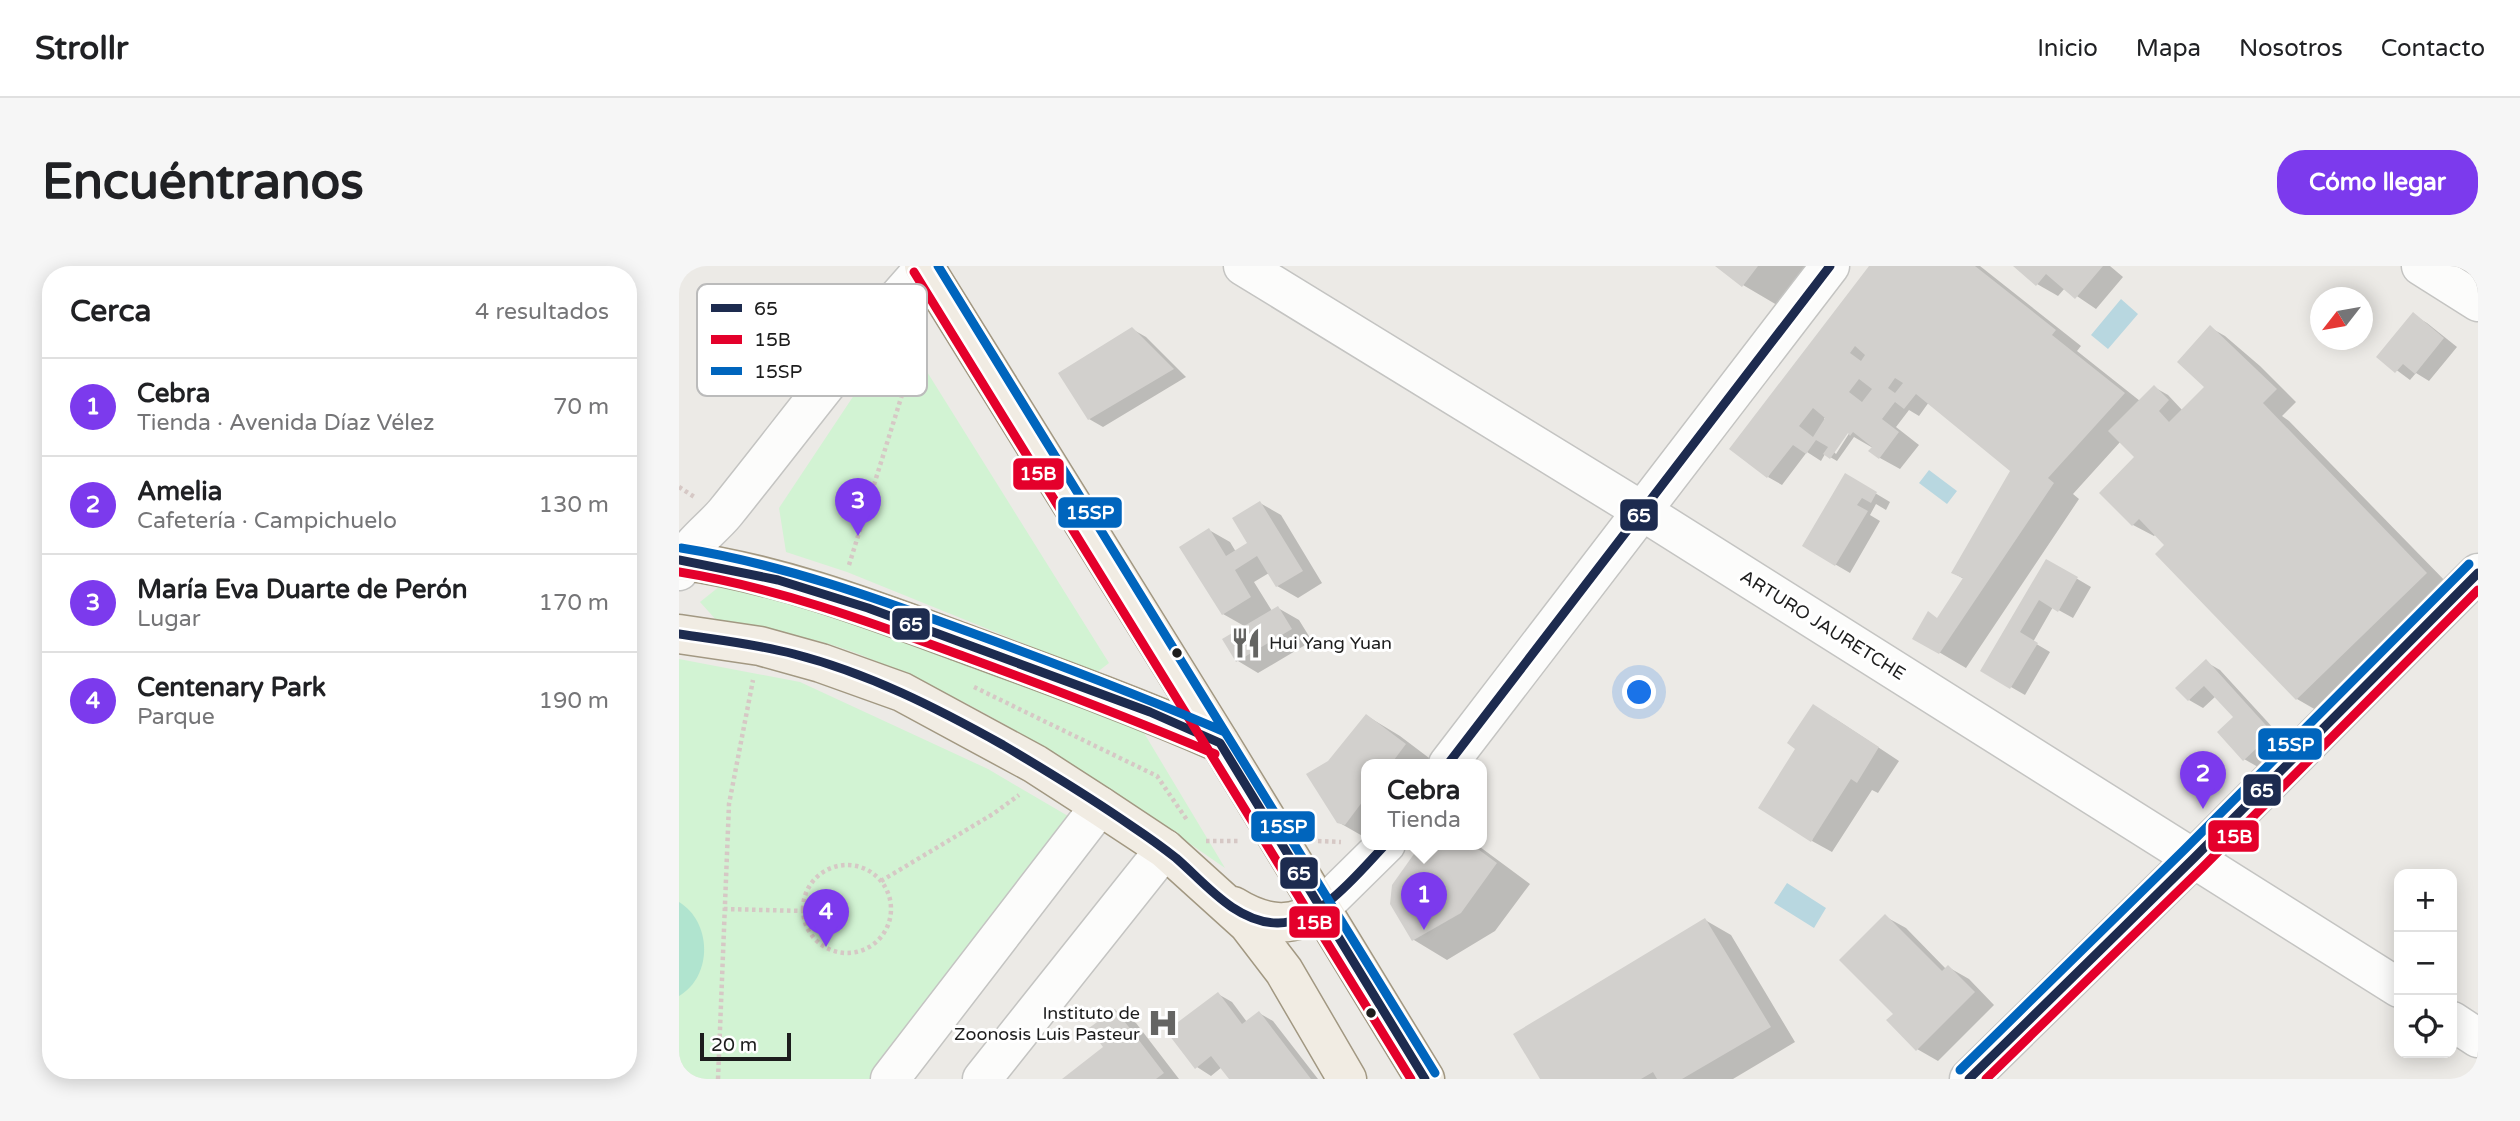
<!DOCTYPE html>
<html lang="es">
<head>
<meta charset="utf-8">
<style>
  :root { --surface:#fff; --page:#f6f6f6; --text:#202124; --muted:#757577; --line:#e0e0e0; --accent:#7c3aed }
  body { margin:0; font-family:"Varela Round",sans-serif; background:var(--page); color:var(--text) }
  .controls { position:absolute; right:21px; bottom:21px; display:grid; overflow:hidden; border-radius:14px; box-shadow:0 4px 18px #0003 }
  .controls button { width:63px; height:63px; display:grid; place-items:center; padding:0; border:0; border-bottom:2px solid var(--line); background:var(--surface); color:var(--text); font:35px sans-serif }
  .compass { position:absolute; left:1631px; top:21px; width:63px; height:63px; border-radius:50%; background:var(--surface); box-shadow:0 4px 18px #0003; rotate:239deg }
  .scale { position:absolute; left:21px; bottom:18px; width:91px; box-sizing:border-box; padding-left:7px; border:4px solid #1d1d1d; border-top:0; font-size:19px; line-height:24px; white-space:nowrap; color:#1d1d1d; -webkit-text-stroke:5px #fff; paint-order:stroke }
  .you { position:absolute; left:961px; top:427px; width:24px; height:24px; margin:-18px; border:5px solid #fff; border-radius:50%; background:#1a73e8; box-shadow:0 0 0 10px #1a73e833 }
  .badge { display:grid; place-items:center; width:46px; height:46px; border-radius:50%; background:var(--accent); color:#fff; font-size:23px; font-weight:700 }
  .pin { position:absolute; translate:-50% -58px; filter:drop-shadow(0 2px 4px #0008) }
  .pin::after { content:''; position:absolute; top:37px; width:24px; height:21px; background:inherit; clip-path:polygon(0 0,100% 0,50% 100%) }
  .popup { position:absolute; left:682px; top:493px; width:126px; height:91px; box-sizing:border-box; display:grid; place-content:center; border-radius:14px; background:var(--surface); filter:drop-shadow(0 2px 5px #0005); font-size:23px; white-space:nowrap; color:var(--muted) }
  .popup b { font-size:26px; color:var(--text) }
  .popup::after { content:''; position:absolute; left:50%; top:100%; margin-left:-14px; border:14px solid transparent; border-top-color:var(--surface) }
  .list { margin:0; padding:0; list-style:none }
  h2 { display:flex; justify-content:space-between; align-items:center; height:91px; margin:0; padding:0 28px; font-size:30px }
  h2 small { font-size:23px; font-weight:400; color:var(--muted) }
  .list li { display:grid; grid-template-columns:46px 1fr auto; gap:21px; align-items:center; box-sizing:border-box; height:98px; padding:0 28px; border-top:2px solid var(--line) }
  .list b { display:block; font-size:26px; white-space:nowrap }
  .list p { margin:0; font-size:23px; white-space:nowrap; color:var(--muted) }
  .list em { font-size:23px; font-style:normal; color:var(--muted) }
  .icon { flex:none; width:38px; height:38px; fill:none; stroke:currentColor; stroke-width:2; stroke-linecap:round; stroke-linejoin:round }
  .map { position:relative; flex:none; width:1799px; height:813px; overflow:hidden; border-radius:28px }
  header { display:flex; align-items:center; gap:42px; box-sizing:border-box; height:98px; padding:0 35px; background:var(--surface); border-bottom:2px solid var(--line) }
  header strong { font-size:33px }
  nav { display:flex; gap:38px; margin-inline-start:auto; font-size:24px }
  .intro { display:flex; align-items:center; justify-content:space-between; box-sizing:border-box; height:168px; padding:0 42px }
  h1 { margin:0; font-size:49px }
  .button { padding:18px 32px; border-radius:28px; background:var(--accent); color:#fff; font-size:24px; font-weight:700 }
  main { display:flex; gap:42px; padding:0 42px }
  aside { flex:1; background:var(--surface); border-radius:28px; box-shadow:0 4px 18px #0003 }
  .map>svg:first-child { display:block }
  .park { fill:#d2f3d3 }
  .pitch { fill:#b0e4cf }
  .water { fill:#b8d7e0 }
  .shadow { fill:#0003; fill-rule:evenodd }
  .building { fill:#d2d0cd; fill-rule:evenodd }
  .lines { fill:none; stroke-linecap:round; stroke-linejoin:round }
  .minor-casing { stroke:#c4c4c2; stroke-width:41 }
  .major-casing { stroke:#a29882; stroke-width:41 }
  .path { stroke:#d6c8c5; stroke-width:4.5; stroke-dasharray:3.5 3.5; stroke-linecap:butt }
  .minor { stroke:#fcfcfb; stroke-width:38 }
  .major { stroke:#f1ece3; stroke-width:38 }
  .bus-1-casing { stroke:#fff; stroke-width:14 }
  .bus-2-casing { stroke:#fff; stroke-width:14 }
  .bus-3-casing { stroke:#fff; stroke-width:14 }
  .bus-1 { stroke:#1d2b4f; stroke-width:9 }
  .bus-2 { stroke:#e4002b; stroke-width:9 }
  .bus-3 { stroke:#0065bd; stroke-width:9 }
  .bus-dot { fill:#1d1d1d; stroke:#fff; stroke-width:2.5 }
  .labels { text-anchor:middle; stroke-width:6; stroke-linejoin:round; paint-order:stroke }
  .street-label { font-size:18px; fill:#1d1d1d; stroke:#fff }
  .poi-label { font-size:18px; fill:#1d1d1d; stroke:#fff; text-anchor:start }
  .key { fill:#fff; stroke:#bbb; stroke-width:2 }
  .key-label { font-size:19px; fill:#1d1d1d }
  .line-badge { stroke:#fff; stroke-width:2.5 }
  .badge-label { font-size:19px; text-anchor:middle; font-weight:bold; fill:#fff }
</style>
</head>
<body>
<header>
<strong>Strollr</strong>
<nav><a>Inicio</a><a>Mapa</a><a>Nosotros</a><a>Contacto</a></nav>
</header>
<div class="intro"><h1>Encuéntranos</h1><a class="button">Cómo llegar</a></div>
<main>
<aside>
<h2>Cerca<small>4 resultados</small></h2>
<ul class="list">
<li><span class="badge">1</span><div><b>Cebra</b><p>Tienda · Avenida Díaz Vélez</p></div><em>70 m</em></li>
<li><span class="badge">2</span><div><b>Amelia</b><p>Cafetería · Campichuelo</p></div><em>130 m</em></li>
<li><span class="badge">3</span><div><b>María Eva Duarte de Perón</b><p>Lugar</p></div><em>170 m</em></li>
<li><span class="badge">4</span><div><b>Centenary Park</b><p>Parque</p></div><em>190 m</em></li>
</ul>
</aside>
<div class="map">
<svg width="1799" height="813" viewBox="0 0 1799 813">
  <rect width="100%" height="100%" fill="#eceae6"/>
  <path class="park" d="M207,81H225L240,93L430,397L417,407L168,306L107,286L100,242Z
    M41,320L170,351L432,446L465,467L546,602C444,531 343,460 228,409C210,402 192,392 174,386C130,370 84,363 39,356L21,336Z
    M0,393L121,416L309,503L389,550L198,813H0Z"/>
  <path class="pitch" d="M0,636C33,656 34,710 0,730Z"/>
  <path class="water" d="M1442,33L1459,48L1429,83L1412,69Z
    M1250,204L1278,225L1268,238L1240,217Z
    M1108,617L1147,642L1135,662L1095,637Z"/>
  <path class="shadow" d="M1039,0H1127L1098,39L1064,19Z
    M1192,0H1301L1402,80L1398,85L1461,135L1475,121L1489,129L1504,145L1528,121L1532,62L1546,70L1581,100L1617,136L1603,150L1610,155L1773,322L1644,448L1618,433L1477,268L1475,270L1454,259L1458,191L1442,175L1394,228L1400,233L1287,402L1236,372L1259,353L1285,313L1274,307L1333,204L1250,136L1240,150L1230,144L1217,161L1240,179L1221,203L1201,192L1194,182L1175,171L1158,195L1146,188L1142,195L1128,186L1103,219L1089,211ZM1147,150L1158,161L1145,153ZM1168,164L1171,166L1157,188L1154,185Z
    M1337,0H1431L1444,11L1417,43L1386,22L1379,30L1358,18Z
    M1734,49L1748,57L1778,81L1750,115L1737,107L1731,114L1700,91Z
    M453,63L467,71L507,111L424,161L410,153Z
    M1166,209L1211,236L1207,244L1197,238L1191,249L1201,255L1171,307L1125,280Z
    M581,237L602,249L643,317L619,332L598,320L590,307L575,316L593,345L599,342L620,354L633,375L579,407L559,395L567,361L544,348L530,264L551,276L557,286L571,277Z
    M1368,295L1412,321L1394,352L1374,341L1354,376L1371,386L1346,429L1304,405Z
    M1527,396L1541,404L1607,476L1579,501L1565,493L1557,451L1537,430L1524,442L1510,434Z
    M688,450L721,470L758,498H687V572L659,556L650,496Z
    M1155,452L1220,495L1199,527L1193,524L1153,586L1133,575Z
    M744,578H797L851,618L816,665L768,694L735,674L713,637Z
    M1207,651L1227,662L1267,703L1269,701L1290,713L1315,739L1259,795L1238,783L1216,748Z
    M1026,654L1052,669L1116,776L1054,813H863Z
    M539,728L553,736L568,756L580,747L594,755L639,813H552L543,801L532,810L518,801Z
    M436,745L457,757L500,813H386L427,781Z"/>
  <path class="building" d="M1036,0H1079L1063,21Z
    M1190,0H1296L1377,64L1373,69L1446,127L1369,212L1375,217L1260,388L1233,373L1249,345L1258,352L1284,312L1272,307L1331,205L1237,128L1225,143L1216,136L1203,153L1220,166L1200,193L1189,185L1193,181L1174,166L1171,170L1169,167L1151,193L1144,188L1149,181L1137,174L1127,188L1114,179L1088,212L1050,183ZM1176,80L1186,89L1182,95L1171,87ZM1216,112L1224,117L1216,127L1209,122ZM1180,113L1193,123L1183,136L1170,126ZM1134,142L1146,152L1134,171L1120,160Z
    M1334,0H1424L1396,33L1367,8L1357,20Z
    M1734,46L1765,72L1736,108L1724,98L1716,107L1697,91Z
    M1531,59L1598,123L1584,137L1748,307L1617,434L1476,288L1485,279L1460,253L1453,260L1420,227L1455,191L1429,165L1475,119L1490,134L1480,145L1490,156L1525,121L1498,96Z
    M453,61L495,103L409,154L379,107Z
    M1166,207L1198,226L1192,237L1183,232L1178,239L1189,245L1156,300L1123,280Z
    M581,235L624,305L597,321L578,290L556,304L572,331L543,349L500,281L530,262L547,290L568,277L553,252Z
    M1367,293L1399,311L1379,346L1360,334L1341,366L1359,377L1331,423L1301,405Z
    M599,340L613,363L557,396L543,373Z
    M1527,393L1594,467L1564,495L1538,466L1554,451L1525,420L1509,435L1496,422Z
    M1134,438L1200,481L1178,517L1172,513L1132,576L1079,542L1116,483L1108,477Z
    M687,448L727,478L712,498H687V531L666,559L658,557L627,508L649,495Z
    M742,578H792L818,597L782,647L733,675L711,638L713,619Z
    M1206,648L1263,705L1269,699L1296,726L1237,785L1207,754L1214,748L1160,694Z
    M1026,652L1092,761L1003,813H978L974,806L962,813H861L834,768Z
    M539,726L563,758L580,745L632,813H550L532,790L516,803L487,765Z
    M436,743L485,807L477,813H383L424,781L410,762Z"/>
  <g class="lines">
    <g class="minor-casing">
      <path id="minor" d="M564,0L963,245L1720,722
        M1742,0L1799,36
        M0,305C5,282 31,265 46,247C113,164 175,79 247,0
        M769,498L1151,0
        M642,642L707,578
        M1773,755L1799,772
        M211,813L421,540
        M303,813L486,583
        M1290,813L1515,592L1799,307"/>
    </g>
    <g class="major-casing">
      <path id="major" d="M245,0L541,477L746,813
        M0,294C98,307 192,343 284,377C371,409 457,440 541,477
        M0,368L81,380L142,397L223,426L356,498L421,540L486,583L569,658L605,705L668,813
        M554,640C583,658 613,664 642,642"/>
    </g>
    <path class="path" d="M0,221L17,232
      M170,299L232,100
      M295,421L478,510L508,554
      M527,575H560
      M639,575L662,576
      M124 643a44 44 0 1 1 88 0a44 44 0 1 1-88 0Z
      M202,615L314,548L340,529
      M45,643L124,645
      M39,813L50,538L74,414"/>
    <use href="#minor" class="minor"/>
    <use href="#major" class="major"/>
    <g class="bus-1-casing">
      <path id="bus-1" d="M0,294L99,314L189,342L471,446L541,477L746,813
        M0,368C39,374 77,378 115,388C189,407 258,442 324,479C368,505 412,532 454,561C469,571 483,581 497,592C526,617 556,656 598,657C640,658 680,606 707,578
        M769,498L1151,0
        M1290,813L1515,592L1799,307"/>
    </g>
    <g class="bus-2-casing">
      <path id="bus-2" d="M235,6L732,813
        M0,306C99,322 191,356 284,390C369,421 453,453 536,488
        M1307,813L1524,601L1799,324"/>
    </g>
    <g class="bus-3-casing">
      <path id="bus-3" d="M259,0L756,807
        M2,282C103,298 197,332 293,367C378,398 463,430 546,466
        M1281,804L1506,583L1790,298"/>
    </g>
    <use href="#bus-1" class="bus-1"/>
    <use href="#bus-2" class="bus-2"/>
    <use href="#bus-3" class="bus-3"/>
  </g>
  <defs>
    <g id="restaurant-bare" transform="scale(2.415)"><path d="M-5-6h1v4h1v-4h1v4h1v-4h1v5L-1.5 .5V6h-2V.5L-5-1ZM5-6V6H3V1.5H1.5Q1.5-4 5-6Z" fill="#656563" stroke="#fff" stroke-width="2.5" paint-order="stroke"/></g>
    <g id="hospital-bare" transform="scale(2.415)"><path d="M-5-5h3v3.5h4V-5h3V5h-3V1.5h-4V5h-3Z" fill="#656563" stroke="#fff" stroke-width="2.5" paint-order="stroke"/></g>
  </defs>
  <g fill-rule="evenodd">
    <use href="#restaurant-bare" x="567" y="377"/>
    <use href="#hospital-bare" x="484" y="757"/>
  </g>
  <g class="bus-dot">
    <circle cx="498" cy="387" r="6"/>
    <circle cx="692" cy="747" r="6"/>
  </g>
  <g class="labels">
    <g class="street-label">
      <text transform="translate(1144 359) rotate(32)" y="6">ARTURO JAURETCHE</text>
    </g>
    <g class="poi-label">
      <text x="590" y="383">Hui Yang Yuan</text>
      <text x="461" y="753" text-anchor="end">Instituto de<tspan x="461" dy="21">Zoonosis Luis Pasteur</tspan></text>
    </g>
  </g>
  <rect x="18" y="18" width="230" height="112" rx="10" class="key"/>
  <rect x="32" y="38" width="31" height="8" fill="#1d2b4f"/>
  <rect x="32" y="69" width="31" height="9" fill="#e4002b"/>
  <rect x="32" y="101" width="31" height="8" fill="#0065bd"/>
  <g class="key-label">
    <text x="75" y="49">65</text>
    <text x="75" y="80">15B</text>
    <text x="75" y="112">15SP</text>
  </g>
  <g class="line-badge">
    <rect x="333" y="191" width="53" height="34" rx="7" fill="#e4002b"/>
    <rect x="378" y="230" width="66" height="33" rx="7" fill="#0065bd"/>
    <rect x="940" y="232" width="40" height="34" rx="7" fill="#1d2b4f"/>
    <rect x="212" y="341" width="40" height="34" rx="7" fill="#1d2b4f"/>
    <rect x="1578" y="461" width="66" height="34" rx="7" fill="#0065bd"/>
    <rect x="1563" y="507" width="40" height="34" rx="7" fill="#1d2b4f"/>
    <rect x="571" y="544" width="66" height="33" rx="7" fill="#0065bd"/>
    <rect x="1528" y="553" width="53" height="34" rx="7" fill="#e4002b"/>
    <rect x="600" y="590" width="40" height="34" rx="7" fill="#1d2b4f"/>
    <rect x="609" y="639" width="53" height="34" rx="7" fill="#e4002b"/>
  </g>
  <g class="badge-label">
    <text x="359" y="214">15B</text>
    <text x="411" y="253">15SP</text>
    <text x="960" y="256">65</text>
    <text x="232" y="365">65</text>
    <text x="1611" y="485">15SP</text>
    <text x="1583" y="531">65</text>
    <text x="604" y="567">15SP</text>
    <text x="1555" y="577">15B</text>
    <text x="620" y="614">65</text>
    <text x="635" y="663">15B</text>
  </g>
</svg>
<div class="controls">
<button>+</button>
<button>−</button>
<button><svg class="icon" aria-label="locate" viewBox="0 0 24 24"><circle cx="12" cy="12" r="6"/><path d="M12 2v4M12 18v4M2 12h4M18 12h4"/></svg></button>
</div>
<svg class="compass" viewBox="-18 -18 36 36"><path d="M0-13l5 13h-10z" fill="#e53935"/><path d="M0 13l5-13h-10z" fill="#757577"/></svg>
<div class="scale">20 m</div>
<div class="you"></div>
<div class="pin badge" style="left:745px;top:664px">1</div>
<div class="popup"><b>Cebra</b>Tienda</div>
<div class="pin badge" style="left:1524px;top:543px">2</div>
<div class="pin badge" style="left:179px;top:270px">3</div>
<div class="pin badge" style="left:147px;top:681px">4</div>
</div>
</main>
</body>
</html>
